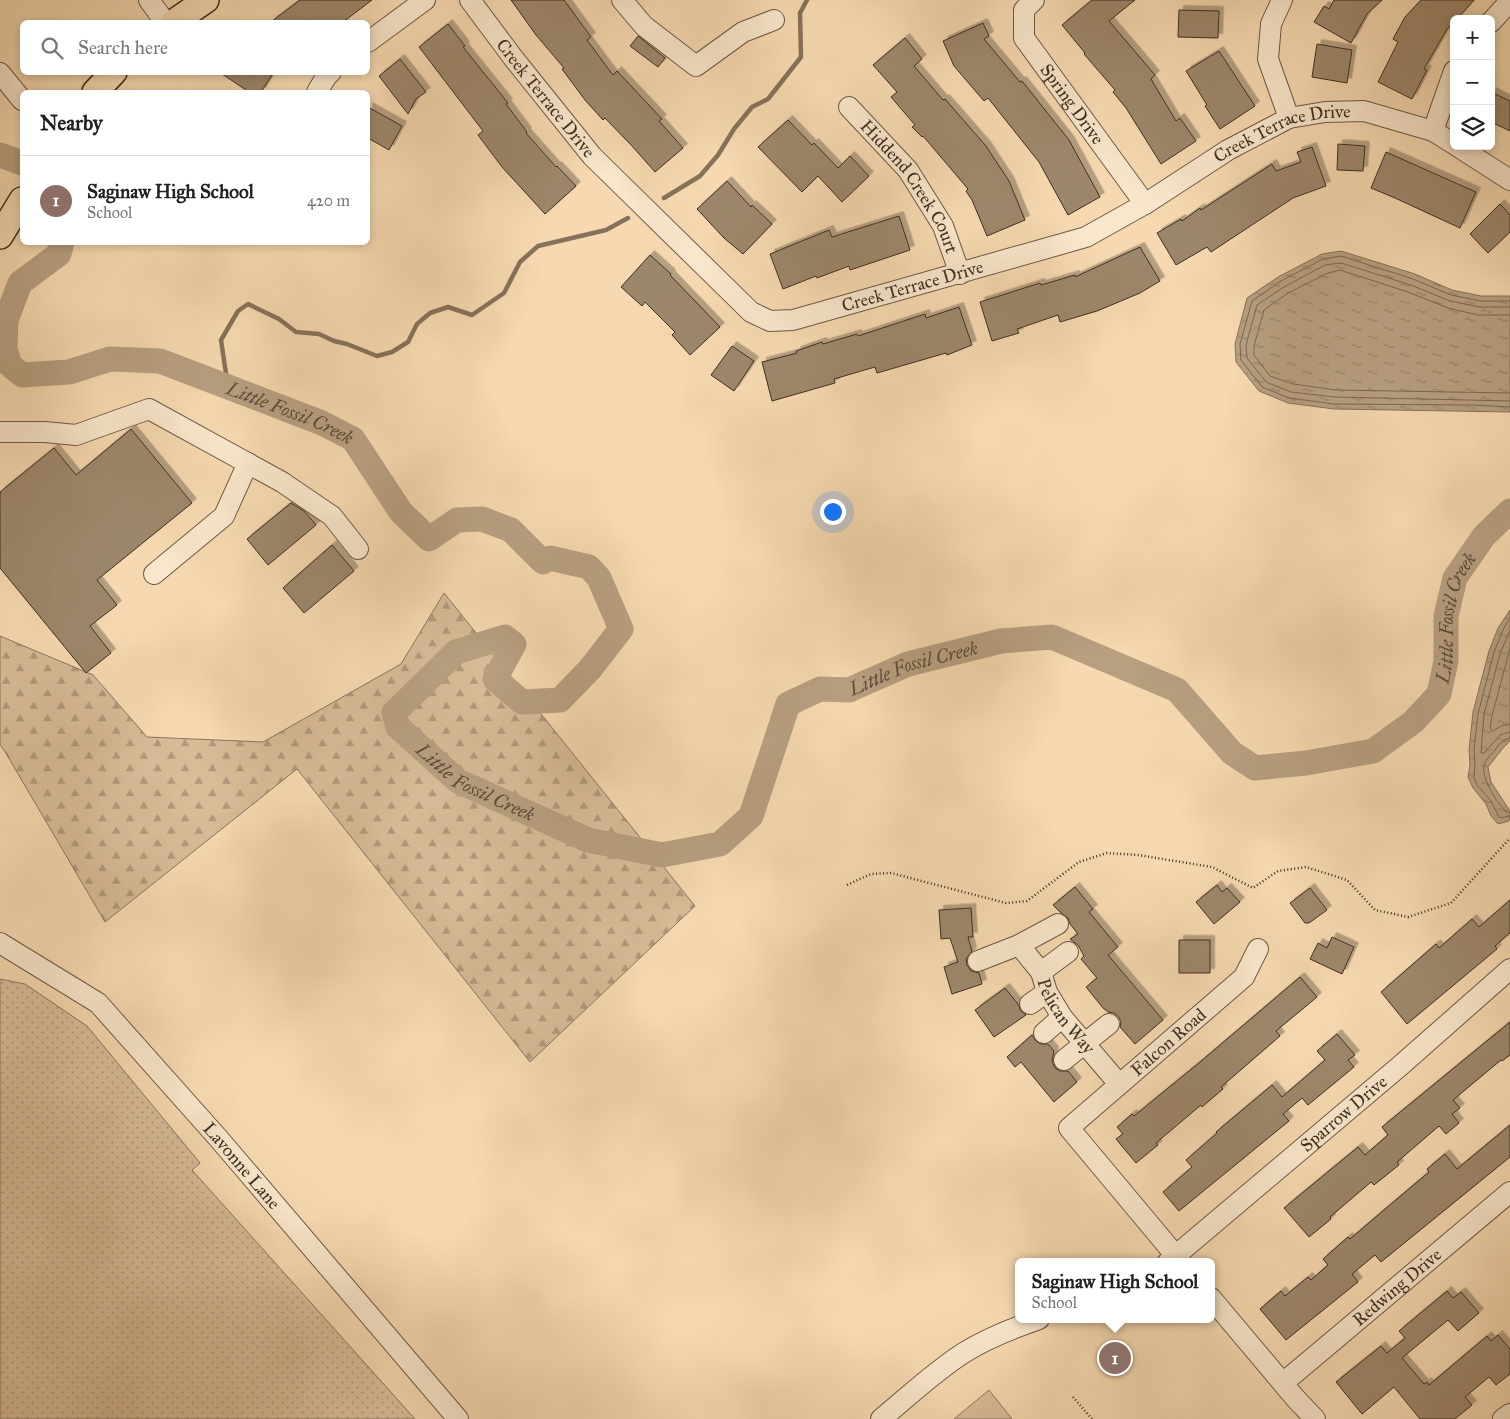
<!DOCTYPE html>
<html lang="en">
<head>
<meta charset="utf-8">
<style>
  :root { --surface:#fff; --page:#f2f2f2; --text:#222; --muted:#767676; --line:#e0e0e0; --accent:#7c3aed }
  body { margin:0; font-family:"IM FELL Great Primer",serif; background:var(--page); color:var(--text) }
  .controls { position:absolute; right:15px; top:15px; display:grid; overflow:hidden; border-radius:8px; box-shadow:0 2px 8px #0003 }
  .controls button { width:45px; height:45px; display:grid; place-items:center; padding:0; border:0; border-bottom:1px solid var(--line); background:var(--surface); color:var(--text); font:25px sans-serif }
  .you { position:absolute; left:832px; top:511px; width:18px; height:18px; margin:-12px; border:4px solid #fff; border-radius:50%; background:#1a73e8; box-shadow:0 0 0 8px #1a73e833 }
  .badge { display:grid; place-items:center; width:32px; height:32px; border-radius:50%; background:var(--accent); color:#fff; font-size:16px; font-weight:700 }
  .pin { position:absolute; translate:-50% -50%; border:2px solid #fff; box-shadow:0 1px 5px #0006 }
  .popup { position:absolute; left:1015px; top:1258px; width:200px; height:65px; box-sizing:border-box; display:grid; place-content:center; border-radius:8px; background:var(--surface); filter:drop-shadow(0 1px 4px #0005); font-size:16px; white-space:nowrap; color:var(--muted) }
  .popup b { font-size:19px; color:var(--text) }
  .popup::after { content:''; position:absolute; left:50%; top:100%; margin-left:-10px; border:10px solid transparent; border-top-color:var(--surface) }
  .list { margin:0; padding:0; list-style:none }
  h2 { display:flex; justify-content:space-between; align-items:center; height:65px; margin:0; padding:0 20px; font-size:21px }
  h2 small { font-size:16px; font-weight:400; color:var(--muted) }
  .list li { display:grid; grid-template-columns:32px 1fr auto; gap:15px; align-items:center; box-sizing:border-box; height:90px; padding:0 20px; border-top:1px solid var(--line) }
  .list b { display:block; font-size:19px; white-space:nowrap }
  .list p { margin:0; font-size:16px; white-space:nowrap; color:var(--muted) }
  .list em { font-size:16px; font-style:normal; color:var(--muted) }
  .icon { flex:none; width:28px; height:28px; fill:none; stroke:currentColor; stroke-width:2; stroke-linecap:round; stroke-linejoin:round }
  .map { position:relative; flex:none; width:1510px; height:1419px; overflow:hidden }
  .search { position:absolute; background:var(--surface); box-shadow:0 2px 8px #0003; left:20px; top:20px; width:350px; height:55px; display:flex; align-items:center; gap:12px; box-sizing:border-box; padding:0 18px; border-radius:8px; color:var(--muted); font-size:19px }
  .panel { position:absolute; background:var(--surface); box-shadow:0 2px 8px #0003; left:20px; top:90px; width:350px; height:155px; border-radius:8px }
  .map>svg:first-child { display:block }
  .green { fill:url(#green-dots); stroke:#8a765d }
  .forest { fill:url(#forest-firs); stroke:#8a765d }
  .pitch { fill:#d7bc98; stroke:#8a765d }
  .water { fill:url(#water-ripples); stroke:#86725a }
  .lines { fill:none; stroke-linecap:round; stroke-linejoin:round }
  .shore { stroke:#7a6751; stroke-width:1 }
  .stream { stroke:#86725a; stroke-width:4.5 }
  .river { stroke:#b79f80; stroke-width:25 }
  .building { fill:#9d876c; stroke:#3d2f22; filter:url(#shadow) }
  .minor-casing { stroke:#6b5a46; stroke-width:22 }
  .major-casing { stroke:#3d2f22; stroke-width:28 }
  .path { stroke:#3d2f22; stroke-width:2.5; stroke-dasharray:1 2.5; stroke-linecap:butt }
  .minor { stroke:#f9e6cc; stroke-width:20 }
  .major { stroke:#f6d9b0; stroke-width:25 }
  .labels { text-anchor:middle; stroke-width:4; stroke-linejoin:round; paint-order:stroke }
  .street-label { font-size:18px; fill:#3d2f22; stroke:#f9e6cc }
  .water-label { font-size:19px; font-style:italic; fill:#5c4b3a; stroke:#f9e6cc }
</style>
</head>
<body>
<div class="map">
<svg width="1510" height="1419" viewBox="0 0 1510 1419">
  <defs>
    <pattern id="green-dots" width="8" height="8" patternUnits="userSpaceOnUse" patternTransform="scale(1.25)"><rect width="8" height="8" fill="#d7bc98"/><path d="M2 2h.1M6 6h.1" fill="none" stroke="#b0997c" stroke-width="1.8" stroke-linecap="round"/></pattern>
    <pattern id="forest-firs" width="22" height="20" patternUnits="userSpaceOnUse" patternTransform="scale(1.25)"><rect width="22" height="20" fill="#d7bc98"/><path d="M5 1l3.5 6h-7zM16 11l3.5 6h-7z" fill="#b0997c"/></pattern>
    <pattern id="water-ripples" width="26" height="14" patternUnits="userSpaceOnUse" patternTransform="scale(1.25)"><rect width="26" height="14" fill="#b79f80"/><path d="M2 4q2-2 4 0t4 0M15 11q2-2 4 0t4 0" fill="none" stroke="#968268"/></pattern>
    <filter id="shadow"><feDropShadow dx="4.5" dy="-4.5" stdDeviation="0" flood-color="#0004"/></filter>
  </defs>
  <rect width="100%" height="100%" fill="#f6d9b0"/>
  <filter id="stains"><feTurbulence type="fractalNoise" baseFrequency=".004" numOctaves="4"/><feColorMatrix values="0 0 0 0 .2 0 0 0 0 .09 0 0 0 0 .02 0 0 0 .5 -.17"/></filter>
  <radialGradient id="worn" r=".72"><stop offset=".6" stop-color="#630" stop-opacity="0"/><stop offset="1" stop-color="#630" stop-opacity=".3"/></radialGradient>
  <path class="green" d="M0,979L25,984L87,1026L200,1163L192,1170L415,1419H0Z"/>
  <path class="forest" d="M444,593L695,906L530,1062L297,769L105,922L4,750L0,745V636L93,675L147,737L263,742L401,664Z"/>
  <path class="pitch" d="M989,1390L1012,1419H954Z"/>
  <path class="water" d="M1341,251L1415,274L1452,290L1481,296H1510V412L1334,409L1288,403L1259,391L1236,362L1235,344L1247,298L1278,277L1322,254Z
    M1510,610V741L1503,748L1488,767L1491,782L1510,811L1509,821L1498,824L1491,816L1486,804L1473,788L1468,777L1470,764L1469,750L1473,712L1489,651L1498,628Z"/>
  <g class="lines">
    <path class="shore" d="M1510,301H1481L1451,295L1413,279L1341,256L1323,259L1281,281L1252,301L1240,344L1241,360L1262,387L1289,398L1334,404L1473,405L1510,407
      M1510,307H1480L1450,301L1411,285L1341,263L1325,265L1284,287L1257,305L1246,345L1247,358L1266,382L1291,392L1335,397L1510,401
      M1510,315H1478L1448,308L1408,292L1340,270L1328,273L1288,293L1264,310L1254,346V355L1270,376L1293,384L1336,390L1510,393
      M1510,617L1503,630L1494,652L1478,714L1474,750L1475,764L1474,777L1477,785L1491,801L1499,817L1501,818L1509,816L1510,817
      M1510,630L1500,654L1484,714L1481,753H1484L1500,735L1510,732
      M1510,648L1492,716L1490,729L1493,731L1501,726L1510,724
      M1510,738C1503,739 1499,744 1495,750C1492,754 1485,760 1484,766C1481,778 1499,808 1509,813L1510,812"/>
    <path class="stream" d="M664,198L700,176L718,155L734,129L752,107L768,99L801,57L800,13L807,0
      M228,387L221,340L238,311L248,304L279,319L296,332L319,334L334,341L347,344L377,356L392,352L408,342L417,324L430,313L448,307L472,315L504,293L520,262L538,246L606,230L628,218"/>
    <g class="river">
      <path d="M0,155L22,163"/>
      <path id="s1" d="M62,242L59,254L20,283L6,320L5,349L10,365L22,375L69,372L110,359L160,361L322,423L353,439L401,512L429,539L457,520L482,519L511,530L543,562L550,558L589,567L599,578L621,629L590,669L560,700L522,702L495,679L514,644L505,637L456,652L394,713L398,727L458,781L588,840L662,855L720,844L751,816L788,704L820,689L849,690L908,664L1001,641L1052,637L1177,690L1232,753L1255,768L1306,763L1373,751L1413,722L1439,694L1446,661V616L1455,578L1484,536L1510,511"/>
    </g>
  </g>
  <path class="building" d="M300,0H372L343,22H271Z
    M511,0H564L591,37L587,40L613,75L617,71L662,119L659,121L683,148L655,172L632,146L605,118L603,120L585,100L562,69L564,68L536,35Z
    M1092,0H1135L1109,21L1155,75L1151,79L1176,121L1180,118L1196,141L1161,164L1126,108L1113,92L1115,90L1084,54L1085,53L1062,25Z
    M1334,0H1382L1367,14L1351,43L1314,22L1324,6L1329,9Z
    M1421,0H1474L1457,19H1454V22L1447,29L1424,69L1427,70L1412,99L1378,82L1398,42L1393,39L1405,17Z
    M1179,10L1219,11L1218,38L1178,37Z
    M983,23L989,36L984,39L1020,82L1022,81L1069,140L1100,197L1068,215L1039,162L988,98L984,101L954,66L943,41Z
    M448,24L465,46L463,47L508,103L506,104L527,132L526,133L556,167L557,166L576,186L545,214L502,167L478,135L483,131L419,47Z
    M638,36L665,58L658,67L630,46Z
    M905,38L922,59L914,66L943,100L945,99L986,146L1009,181L1025,220L987,236L972,200L966,191L968,189L923,136L922,137L912,127L915,125L891,97L897,92L873,65Z
    M1317,44L1352,50L1347,83L1312,77Z
    M1219,51L1255,106L1220,129L1205,106L1207,105L1186,71Z
    M400,59L426,92L416,99L408,114L379,76Z
    M219,72H274L261,92H249Z
    M1491,92L1510,101V131L1491,122Z
    M368,107L402,126L389,150L368,138Z
    M788,120L812,145L814,143L838,168L850,156L869,176L842,202L818,176L802,192L758,147Z
    M1338,144L1365,146L1363,171L1337,170Z
    M1312,147L1326,186L1293,198L1211,252L1207,247L1176,265L1157,233L1181,219L1182,221L1200,208L1201,210L1272,164L1276,171L1301,162L1297,152Z
    M1386,152L1476,192L1460,228L1395,198L1371,188Z
    M727,181L751,207L752,205L772,224L743,254L724,238L697,209Z
    M1500,204L1510,215V232L1488,253L1470,234Z
    M899,216L910,250L850,270L849,266L817,278L816,276L783,289L770,254L829,230L832,237Z
    M1140,247L1160,281L1140,293L1097,311L1060,322L1058,315L1017,329L1019,333L992,341L980,302L1040,283L1041,285L1075,275V277Z
    M650,255L671,274L670,275L720,327L690,355L672,335L675,332L645,302L642,306L621,287Z
    M959,307L972,345L947,355L946,353L877,373L875,367L834,379L835,383L772,401L762,362L797,353L796,351L822,342L823,344L857,334L858,336L925,314L926,318Z
    M732,346L754,361L734,391L711,375Z
    M131,429L192,503L97,580L117,605L90,626L111,653L86,673L0,568V492L54,448L76,475Z
    M291,503L304,511L316,525L268,565L247,539Z
    M332,545L354,571L304,613L283,588Z
    M1217,885L1222,892L1227,888L1240,902L1214,924L1196,902Z
    M1075,887L1093,909L1089,912L1118,947L1108,955L1163,1020L1135,1044L1120,1027L1121,1022L1118,1016L1114,1013L1108,1012L1103,1008L1086,987L1097,978L1081,959L1084,956L1078,945L1070,939L1078,934L1070,924L1068,918L1060,912L1053,905Z
    M1310,888L1327,910L1309,923H1305L1290,903Z
    M1510,900V933L1495,946L1497,949L1407,1024L1381,992L1436,944L1439,948L1472,919L1479,927Z
    M971,908L973,937H968L972,951L966,959L967,965L971,971L979,973L982,984L952,994L944,967L958,962L950,938L941,939L939,910Z
    M1332,937L1354,947L1342,974L1310,959L1318,943L1327,948Z
    M1179,940H1210V973H1179Z
    M1300,977L1317,997L1276,1031L1280,1036L1221,1087L1223,1089L1202,1107L1201,1105L1156,1143L1158,1145L1136,1163L1116,1139L1123,1134L1117,1127L1132,1114L1134,1116L1200,1062Z
    M1005,988L1018,1004L1021,1011L1026,1015L994,1037L975,1010Z
    M1510,1022V1055L1502,1061L1501,1060L1453,1100L1460,1108L1452,1114L1459,1123L1446,1134L1439,1126L1397,1162L1399,1165L1374,1185L1371,1182L1330,1217L1331,1219L1309,1237L1284,1208L1358,1147L1365,1155L1388,1135L1382,1127Z
    M1337,1034L1355,1055L1348,1060L1354,1067L1308,1105L1302,1098L1283,1114L1289,1121L1179,1211L1163,1192L1192,1167L1186,1160L1217,1133L1216,1132L1272,1085L1282,1097L1325,1060L1317,1051Z
    M1032,1035L1036,1041L1041,1044H1048L1054,1051L1052,1061L1055,1068L1060,1071H1068L1077,1082L1054,1102L1021,1062L1015,1067L1007,1057Z
    M1510,1125V1157L1381,1262L1375,1255L1352,1274L1358,1282L1286,1340L1260,1309L1281,1291L1285,1296L1308,1277L1311,1280L1328,1265L1323,1259L1348,1237L1350,1239L1391,1204L1429,1172L1427,1169L1445,1154L1457,1169Z
    M1447,1291L1453,1298L1461,1292L1479,1313L1458,1331L1448,1320L1402,1358L1424,1384L1427,1382L1429,1385L1487,1336L1491,1341L1498,1335L1510,1349V1374L1496,1385L1489,1377L1465,1397L1472,1405L1455,1419H1420L1394,1387L1362,1414L1336,1382L1381,1346L1387,1353L1405,1338L1399,1331Z"/>
  <g class="lines">
    <g class="minor-casing">
      <g id="minor">
        <path d="M149,0L165,22"/>
        <path id="s2" d="M470,0L514,59L592,156L751,312L770,321L793,320L1086,237L1145,204L1228,150L1289,118L1325,112L1364,111L1433,131L1454,144"/>
        <path d="M622,0L644,26L696,66L743,32L774,20"/>
        <path id="s3" d="M1034,0L1024,10V38L1145,204"/>
        <path d="M1282,0L1271,24L1268,59L1289,118"/>
        <path d="M1491,22L1510,1"/>
        <path d="M368,42L425,0"/>
        <path d="M0,73L22,100"/>
        <path d="M317,92L326,77L331,72"/>
        <path id="s4" d="M849,107L908,170L943,226L960,274"/>
        <path d="M1433,131L1454,71"/>
        <path d="M1457,146L1510,180"/>
        <path d="M0,432H45L76,435L149,409L282,482L332,516L358,549"/>
        <path d="M154,574L224,516L248,463"/>
        <path id="s5" d="M0,943L98,1003L219,1139L458,1419"/>
        <path id="s6" d="M1019,945L1041,972L1047,992L1062,1017L1119,1084"/>
        <path d="M978,961L1019,945L1058,924"/>
        <path d="M1041,972L1068,952"/>
        <path d="M1030,1004L1047,992"/>
        <path d="M1044,1033L1062,1017"/>
        <path d="M1064,1060L1109,1024"/>
        <path id="s7" d="M1168,1262L1400,1066L1510,969"/>
        <path id="s8" d="M1181,1262L1069,1128L1244,977L1258,949"/>
        <path d="M1211,1298L1296,1399L1315,1419"/>
        <path id="s9" d="M1283,1383L1510,1192"/>
        <path d="M881,1419C909,1396 935,1371 965,1352C988,1338 1013,1328 1039,1319"/>
        <path d="M1503,1419L1510,1414"/>
      </g>
    </g>
    <g class="major-casing">
      <path id="major" d="M174,22L206,0
        M95,92L114,72
        M0,236L22,200"/>
    </g>
    <path class="path" d="M847,885L871,874L891,873L1006,903L1027,901L1079,862L1107,853L1138,855L1212,867L1253,888L1278,871L1306,867L1347,880L1375,910L1408,917L1451,903L1510,838
      M1073,1397L1092,1419"/>
    <use href="#minor" class="minor"/>
    <use href="#major" class="major"/>
  </g>
  <g class="labels">
    <g class="street-label">
      <text dy="6" stroke="none"><textPath href="#s2" startOffset="124">Creek Terrace Drive</textPath></text>
      <text dy="6" stroke="none"><textPath href="#s3" startOffset="124">Spring Drive</textPath></text>
      <text dy="6" stroke="none"><textPath href="#s2" startOffset="994">Creek Terrace Drive</textPath></text>
      <text dy="6" stroke="none"><textPath href="#s4" startOffset="101">Hiddend Creek Court</textPath></text>
      <text dy="6" stroke="none"><textPath href="#s2" startOffset="589">Creek Terrace Drive</textPath></text>
      <text dy="6" stroke="none"><textPath href="#s6" startOffset="86">Pelican Way</textPath></text>
      <text dy="6" stroke="none"><textPath href="#s8" startOffset="306">Falcon Road</textPath></text>
      <text dy="6" stroke="none"><textPath href="#s7" startOffset="230">Sparrow Drive</textPath></text>
      <text dy="6" stroke="none"><textPath href="#s5" startOffset="332">Lavonne Lane</textPath></text>
      <text dy="6" stroke="none"><textPath href="#s9" startOffset="149">Redwing Drive</textPath></text>
    </g>
    <g class="water-label">
      <text dy="7" stroke="none"><textPath href="#s1" startOffset="442">Little Fossil Creek</textPath></text>
      <text dy="7" stroke="none"><textPath href="#s1" startOffset="2588">Little Fossil Creek</textPath></text>
      <text dy="7" stroke="none"><textPath href="#s1" startOffset="1912">Little Fossil Creek</textPath></text>
      <text dy="7" stroke="none"><textPath href="#s1" startOffset="1358">Little Fossil Creek</textPath></text>
    </g>
  </g>
  <rect width="100%" height="100%" filter="url(#stains)"/>
  <rect width="100%" height="100%" fill="url(#worn)"/>
</svg>
<div class="controls">
<button>+</button>
<button>−</button>
<button><svg class="icon" aria-label="layers" viewBox="0 0 24 24"><path d="M12 4l9 5-9 5-9-5zM3 14l9 5 9-5"/></svg></button>
</div>
<div class="you"></div>
<div class="pin badge" style="left:1115px;top:1358px;background:#8d6e63">1</div>
<div class="popup"><b>Saginaw High School</b>School</div>
<div class="search"><svg class="icon" aria-label="search" viewBox="0 0 24 24"><circle cx="10" cy="10" r="6"/><path d="M15 15l6 6"/></svg>Search here</div>
<section class="panel">
<h2>Nearby<small></small></h2>
<ul class="list">
<li><span class="badge" style="background:#8d6e63">1</span><div><b>Saginaw High School</b><p>School</p></div><em>420 m</em></li>
</ul>
</section>
</div>
</body>
</html>
